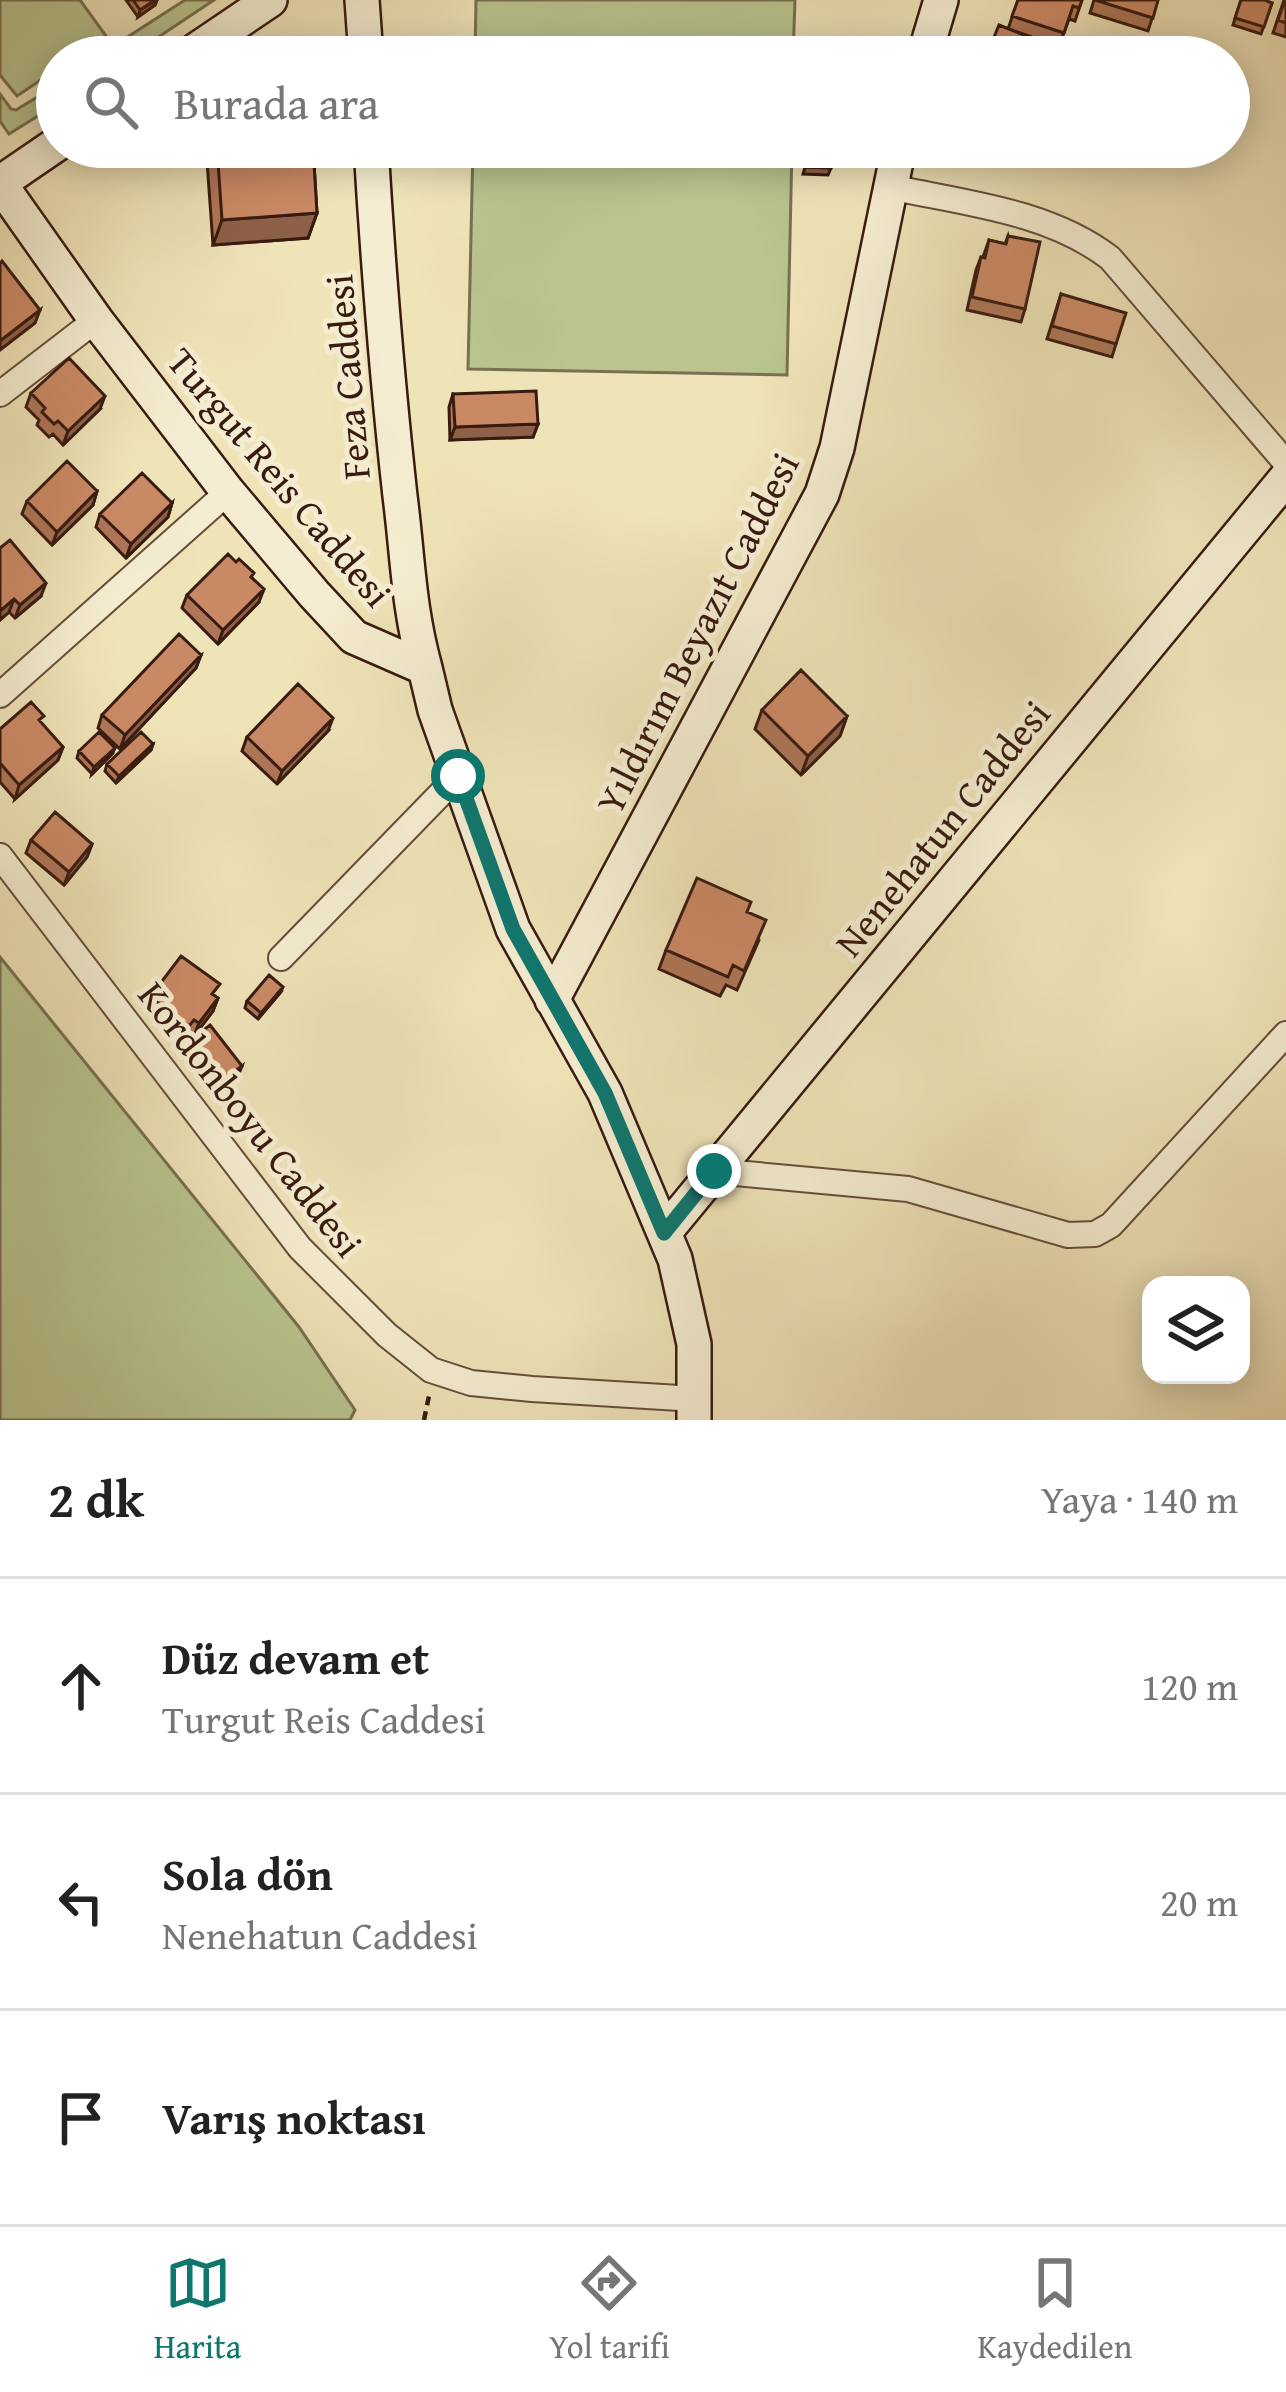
<!DOCTYPE html>
<html lang="tr">
<head>
<meta charset="utf-8">
<style>
  :root { --surface:#fff; --page:#f2f2f2; --text:#222; --muted:#767676; --line:#e0e0e0; --accent:#0f766e }
  body { margin:0; font-family:"Gentium Book Plus",serif; background:var(--page); color:var(--text) }
  .controls { position:absolute; right:36px; bottom:36px; display:grid; overflow:hidden; border-radius:24px; box-shadow:0 6px 30px #0003 }
  .controls button { width:108px; height:108px; display:grid; place-items:center; padding:0; border:0; border-bottom:3px solid var(--line); background:var(--surface); color:var(--text); font:60px sans-serif }
  .stop { position:absolute; width:36px; height:36px; margin:-27px; border:9px solid #0f766e; border-radius:50%; background:#fff }
  .stop.end { background:#0f766e; border-color:#fff; box-shadow:0 3px 12px #0008 }
  .list { margin:0; padding:0; list-style:none }
  h2 { display:flex; justify-content:space-between; align-items:center; height:156px; margin:0; padding:0 48px; font-size:51px }
  h2 small { font-size:39px; font-weight:400; color:var(--muted) }
  .list li { display:grid; grid-template-columns:78px 1fr auto; gap:36px; align-items:center; box-sizing:border-box; height:216px; padding:0 48px; border-top:3px solid var(--line) }
  .list b { display:block; font-size:45px; white-space:nowrap }
  .list p { margin:0; font-size:39px; white-space:nowrap; color:var(--muted) }
  .list em { font-size:39px; font-style:normal; color:var(--muted) }
  .icon { flex:none; width:66px; height:66px; fill:none; stroke:currentColor; stroke-width:2; stroke-linecap:round; stroke-linejoin:round }
  .map { position:relative; flex:none; width:1286px; height:1420px; overflow:hidden }
  .search { position:absolute; background:var(--surface); box-shadow:0 6px 30px #0003; left:36px; right:36px; top:36px; height:132px; display:flex; align-items:center; gap:30px; box-sizing:border-box; padding:0 42px; border-radius:66px; color:var(--muted); font-size:45px }
  .sheet { height:804px; background:var(--surface) }
  nav { display:flex; justify-content:space-around; align-items:center; box-sizing:border-box; height:168px; border-top:3px solid var(--line); background:var(--surface); font-size:33px; color:var(--muted) }
  nav a { display:grid; justify-items:center; gap:6px }
  nav .on { color:var(--accent) }
  .map>svg:first-child { display:block }
  .green { fill:#b9c48f; stroke:#787050; stroke-width:3 }
  .lines { fill:none; stroke-linecap:round; stroke-linejoin:round }
  .street-casing { stroke:#664d3a; stroke-width:28 }
  .secondary-casing { stroke:#381b10; stroke-width:38 }
  .path { stroke:#381b10; stroke-width:4.5; stroke-dasharray:9 6; stroke-linecap:butt }
  .street { stroke:#f5edd1; stroke-width:24 }
  .secondary { stroke:#f5edd1; stroke-width:33 }
  .wall { fill:#ae7657; stroke:#381b10; stroke-width:3 }
  .shaded-wall { fill:#8d6047; stroke:#381b10; stroke-width:3 }
  .building { fill:#ca8965; stroke:#381b10; stroke-width:3 }
  .route { stroke:#0f766e; stroke-width:15 }
  .labels { text-anchor:middle; stroke-width:10; stroke-linejoin:round; paint-order:stroke }
  .street-label { font-size:39px; fill:#381b10; stroke:#f5edd1 }
</style>
</head>
<body>
<div class="map">
<svg width="1286" height="1420" viewBox="0 0 1286 1420">
  <rect width="100%" height="100%" fill="#efe3b8"/>
  <filter id="stains"><feTurbulence type="fractalNoise" baseFrequency=".00167" numOctaves="4"/><feColorMatrix values="0 0 0 0 .2 0 0 0 0 .09 0 0 0 0 .02 0 0 0 .5 -.17"/></filter>
  <radialGradient id="worn" r=".72"><stop offset=".6" stop-color="#630" stop-opacity="0"/><stop offset="1" stop-color="#630" stop-opacity=".3"/></radialGradient>
  <path class="green" d="M0,0H80L106,36L75,57H57V69L17,96L0,75Z
    M185,0H214L136,52L126,38Z
    M476,0H795L793,57H475Z
    M57,85V104L9,134L0,121V94L11,109L16,110Z
    M473,147H792L787,375L468,369Z
    M0,957L299,1327L355,1410L350,1420H0Z"/>
  <g class="lines">
    <g class="street-casing">
      <path id="street" d="M890,187C964,203 1049,211 1110,258L1286,463
        M0,394L96,320
        M0,695L228,492
        M0,856L300,1248L387,1335L431,1370L471,1383L532,1389L696,1399
        M281,958L458,776
        M714,1171L908,1189L1068,1235L1095,1234L1111,1225L1286,1034"/>
    </g>
    <g class="secondary-casing">
      <path id="secondary" d="M362,0L366,57
        M186,57L270,0
        M924,57L941,0
        M371,147C378,264 387,379 400,496C408,558 408,606 425,668
        M0,183L57,144
        M0,184L96,320L228,492L314,594L354,637L425,668L435,710L513,929L605,1093L675,1259L694,1344V1420
        M552,1000L822,494L837,448L899,147
        M664,1233L1286,478"/>
    </g>
    <path class="path" d="M424,1420L429,1396"/>
    <use href="#street" class="street"/>
    <use href="#secondary" class="secondary"/>
  </g>
  <path class="wall" d="M126,0H157L155,5L138,17Z
    M1018,0H1082L1075,21L1069,19L1059,46L1008,29Z
    M1094,0H1158L1148,31L1090,13Z
    M1241,0L1272,3L1261,34L1233,25Z
    M1284,0H1286V37L1273,33Z
    M206,147H313L317,213L308,238L213,245Z
    M956,147H979L977,154Z
    M1008,236L1025,309L1021,322L967,310L976,270L981,257H983L989,240L1005,244Z
    M1061,294L1116,344L1112,357L1047,339Z
    M31,393L100,409L63,445L53,434L49,437L37,425L39,420L26,407Z
    M453,394L538,424L533,437L450,440L449,407Z
    M97,491L93,505L52,545L22,514L27,501Z
    M172,503L168,517L126,558L96,527L100,514Z
    M0,548L41,596L15,618L9,612L0,620Z
    M252,578L259,602L218,644L182,608L187,595Z
    M201,655L196,668L120,749L98,728L102,715Z
    M762,710L847,716L840,736L801,775L755,729Z
    M41,723L63,747L58,760L15,799L0,782V729Z
    M328,731L277,784L242,751L247,737Z
    M153,744L151,750L116,783L105,771L107,764Z
    M79,751L112,754L92,774L77,758Z
    M31,840L92,844L87,857L64,885L26,853Z
    M747,912L759,940L737,990L726,985L720,996L659,969L666,950Z
    M280,993L258,1019L245,1008L247,1001Z
    M215,996L218,998L213,1011L194,1036L189,1033L184,1039L145,1010L150,997Z
    M187,1043L237,1079L215,1097L182,1056Z"/>
  <path class="shaded-wall" d="M157,0L155,5L138,17L140,10Z
    M805,167L831,168L828,175L803,174Z
    M317,213L308,238L213,245L222,220Z
    M40,310L35,323L0,350V341Z
    M105,396L100,409L63,445L68,431Z
    M538,424L533,437L450,440L455,427Z
    M97,491L93,505L52,545L57,532Z
    M172,503L168,517L126,558L131,544Z
    M46,583L41,596L15,618L20,605Z
    M264,589L259,602L218,644L223,630Z
    M14,599L9,612L0,620V611Z
    M201,655L196,668L120,749L125,735Z
    M847,716L840,736L801,775L808,756Z
    M333,718L328,731L277,784L282,771Z
    M153,744L151,750L116,783L119,776Z
    M63,747L58,760L15,799L19,785Z
    M115,748L112,754L92,774L94,767Z
    M92,844L87,857L64,885L69,872Z
    M283,987L280,993L258,1019L261,1013Z
    M218,998L213,1011L194,1036L199,1023Z
    M242,1066L237,1079L215,1097L219,1083Z"/>
  <path class="building" d="M133,0H155L140,10Z
    M1018,0H1082L1079,8L1073,6L1064,33L1012,16Z
    M1095,0H1158L1153,18Z
    M1241,0H1265L1272,3L1264,27L1235,18Z
    M1285,0H1286V23L1278,20Z
    M999,25L1053,47L1049,57H986Z
    M217,147H313L317,213L222,220Z
    M806,147H831V168L805,167Z
    M1008,236L1040,242L1025,309L972,297L981,257L985,258L989,240L1006,244Z
    M2,261L40,310L0,341V263Z
    M1061,294L1126,313L1116,344L1052,326Z
    M69,358L105,396L68,431L58,421L54,424L42,412L45,408L31,393Z
    M536,391L538,424L455,427L453,394Z
    M67,461L97,491L57,532L27,501Z
    M142,473L172,503L131,544L100,514Z
    M10,540L46,583L20,605L14,599L0,611V548Z
    M228,554L236,562L239,559L254,573L251,577L264,589L223,630L187,595Z
    M179,634L201,655L125,735L102,715Z
    M801,670L847,716L808,756L762,710Z
    M298,684L333,718L282,771L247,737Z
    M31,702L44,716L39,720L63,747L19,785L0,763V729Z
    M99,732L115,748L94,767L79,751Z
    M141,732L153,744L119,776L107,764Z
    M55,812L92,844L69,872L31,840Z
    M697,878L751,902L747,912L766,920L744,971L733,965L728,977L666,950Z
    M181,956L220,984L212,994L218,998L199,1023L194,1020L189,1026L150,997Z
    M269,975L283,987L261,1013L247,1001Z
    M210,1025L242,1066L219,1083L187,1043Z"/>
  <g class="lines">
    <path class="route" d="M458,776L513,929L605,1093L664,1233L714,1171"/>
  </g>
  <g class="labels">
    <g class="street-label">
      <text transform="translate(347 377) rotate(-95)" y="14">Feza Caddesi</text>
      <text transform="translate(280 477) rotate(50)" y="14">Turgut Reis Caddesi</text>
      <text transform="translate(697 633) rotate(-63)" y="14">Yıldırım Beyazıt Caddesi</text>
      <text transform="translate(942 828) rotate(-51)" y="14">Nenehatun Caddesi</text>
      <text transform="translate(251 1119) rotate(52)" y="14">Kordonboyu Caddesi</text>
    </g>
  </g>
  <rect width="100%" height="100%" filter="url(#stains)"/>
  <rect width="100%" height="100%" fill="url(#worn)"/>
</svg>
<div class="controls">
<button><svg class="icon" aria-label="layers" viewBox="0 0 24 24"><path d="M12 4l9 5-9 5-9-5zM3 14l9 5 9-5"/></svg></button>
</div>
<div class="stop" style="left:458px;top:776px"></div>
<div class="stop end" style="left:714px;top:1171px"></div>
<div class="search"><svg class="icon" aria-label="search" viewBox="0 0 24 24"><circle cx="10" cy="10" r="6"/><path d="M15 15l6 6"/></svg>Burada ara</div>
</div>
<section class="sheet">
<h2>2 dk<small>Yaya · 140 m</small></h2>
<ul class="list">
<li><svg class="icon" aria-label="ahead" viewBox="0 0 24 24"><path d="M12 20V5M6 11l6-6 6 6"/></svg><div><b>Düz devam et</b><p>Turgut Reis Caddesi</p></div><em>120 m</em></li>
<li><svg class="icon" aria-label="left" viewBox="0 0 24 24"><path d="M17 20v-9H6M10 6l-5 5 5 5"/></svg><div><b>Sola dön</b><p>Nenehatun Caddesi</p></div><em>20 m</em></li>
<li><svg class="icon" aria-label="arrive" viewBox="0 0 24 24"><path d="M6 21V4h12l-3 4 3 4H6"/></svg><div><b>Varış noktası</b></div></li>
</ul>
</section>
<nav>
<a class="on"><svg class="icon" aria-label="map" viewBox="0 0 24 24"><path d="M3 6l6-2 6 2 6-2v14l-6 2-6-2-6 2zM9 4v14M15 6v14"/></svg>Harita</a>
<a><svg class="icon" aria-label="directions" viewBox="0 0 24 24"><path d="M12 3l9 9-9 9-9-9zM9 14v-3h6M13 9l2 2-2 2"/></svg>Yol tarifi</a>
<a><svg class="icon" aria-label="saved" viewBox="0 0 24 24"><path d="M7 4h10v16l-5-4-5 4z"/></svg>Kaydedilen</a>
</nav>
</body>
</html>
